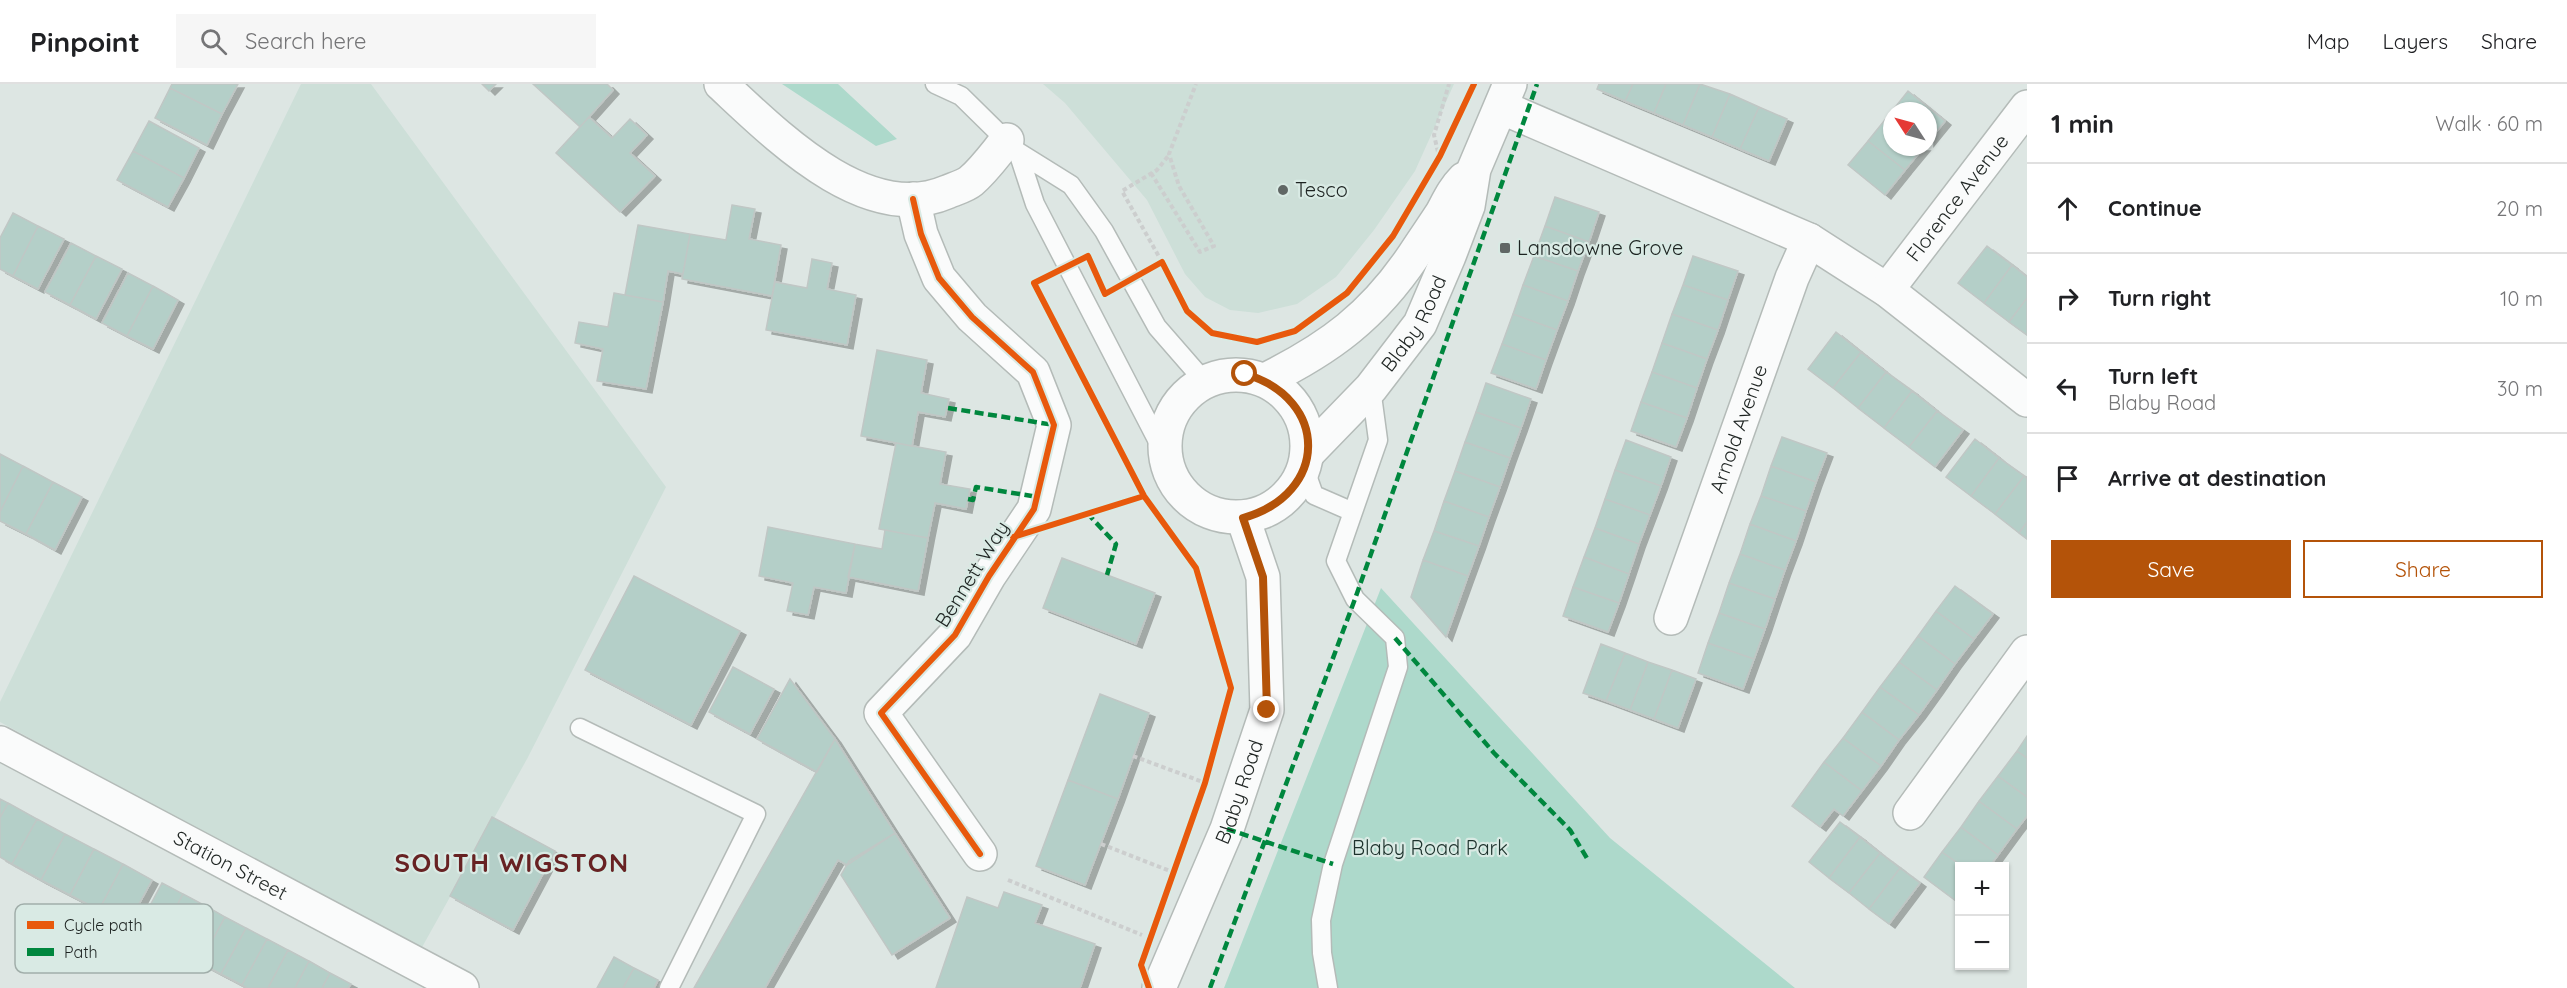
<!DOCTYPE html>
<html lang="en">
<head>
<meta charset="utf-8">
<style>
  :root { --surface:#fff; --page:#f6f6f6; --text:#202124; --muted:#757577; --line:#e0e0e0; --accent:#b45309 }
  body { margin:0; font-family:Quicksand,sans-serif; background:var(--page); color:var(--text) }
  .controls { position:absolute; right:18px; bottom:18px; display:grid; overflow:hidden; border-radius:0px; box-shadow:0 2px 4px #0004 }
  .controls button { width:54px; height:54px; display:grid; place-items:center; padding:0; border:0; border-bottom:2px solid var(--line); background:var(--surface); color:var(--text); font:30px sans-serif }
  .compass { position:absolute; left:1883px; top:18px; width:54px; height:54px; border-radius:50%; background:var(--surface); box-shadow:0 2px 4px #0004; rotate:306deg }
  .stop { position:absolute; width:18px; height:18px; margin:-14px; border:4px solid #b45309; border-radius:50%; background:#fff }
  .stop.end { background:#b45309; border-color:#fff; box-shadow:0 2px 6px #0008 }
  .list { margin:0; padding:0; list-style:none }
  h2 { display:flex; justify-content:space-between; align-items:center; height:78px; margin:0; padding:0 24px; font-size:26px }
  h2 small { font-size:20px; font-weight:400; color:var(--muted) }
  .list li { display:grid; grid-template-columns:39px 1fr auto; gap:18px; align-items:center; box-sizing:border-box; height:90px; padding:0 24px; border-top:2px solid var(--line) }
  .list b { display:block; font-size:22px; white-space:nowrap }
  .list p { margin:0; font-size:20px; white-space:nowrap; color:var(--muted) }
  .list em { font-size:20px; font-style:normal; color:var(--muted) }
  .actions { display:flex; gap:12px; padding:18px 24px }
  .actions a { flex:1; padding:14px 0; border:2px solid var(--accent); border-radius:0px; text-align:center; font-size:21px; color:var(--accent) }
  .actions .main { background:var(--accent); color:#fff }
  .icon { flex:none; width:33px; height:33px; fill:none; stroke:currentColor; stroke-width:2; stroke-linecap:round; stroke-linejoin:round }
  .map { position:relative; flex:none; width:2027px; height:904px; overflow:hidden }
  header { display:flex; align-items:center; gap:36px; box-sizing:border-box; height:84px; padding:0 30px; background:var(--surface); border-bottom:2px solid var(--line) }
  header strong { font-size:28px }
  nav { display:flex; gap:33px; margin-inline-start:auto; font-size:21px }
  .search { width:420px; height:54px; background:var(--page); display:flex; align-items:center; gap:15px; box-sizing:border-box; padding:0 21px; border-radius:0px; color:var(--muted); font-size:22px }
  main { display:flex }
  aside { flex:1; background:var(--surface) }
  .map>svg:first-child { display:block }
  .built { fill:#cddfd8 }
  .green { fill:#add9cb }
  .building { fill:#b4cfc8; stroke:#c0c7c5; stroke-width:1.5; filter:url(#shadow) }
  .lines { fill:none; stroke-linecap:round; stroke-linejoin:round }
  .service-casing { stroke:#b4bbb8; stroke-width:21 }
  .minor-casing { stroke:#b4bbb8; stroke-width:36 }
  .secondary-casing { stroke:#b4bbb8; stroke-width:36 }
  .path { stroke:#cccece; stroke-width:4; stroke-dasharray:4.5 3; stroke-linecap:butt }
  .service { stroke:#fafbfb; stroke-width:18 }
  .minor { stroke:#fafbfb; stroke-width:33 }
  .secondary { stroke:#fafbfb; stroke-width:33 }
  .quiet { stroke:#00873e; stroke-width:4.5; stroke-dasharray:9 4.5; stroke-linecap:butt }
  .cycleway-casing { stroke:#d9eae4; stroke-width:10 }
  .cycleway { stroke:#e8590c; stroke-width:6 }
  .route { stroke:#b45309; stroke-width:8 }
  .poi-dot { fill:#606765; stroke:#d9eae4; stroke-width:2 }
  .labels { text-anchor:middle; stroke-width:4.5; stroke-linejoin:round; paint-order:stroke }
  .poi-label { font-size:20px; fill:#1d2321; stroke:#d9eae4; text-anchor:start }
  .street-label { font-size:20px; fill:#1d2321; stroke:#d9eae4 }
  .park-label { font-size:20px; fill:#1c312b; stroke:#d9eae4 }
  .district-label { font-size:26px; font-weight:bold; letter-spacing:1.5px; fill:#672223; stroke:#d9eae4 }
  .key { fill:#d9eae4; stroke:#a1aeaa; stroke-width:1.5 }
  .key-label { font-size:16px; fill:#1d2321 }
</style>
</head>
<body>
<header>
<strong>Pinpoint</strong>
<div class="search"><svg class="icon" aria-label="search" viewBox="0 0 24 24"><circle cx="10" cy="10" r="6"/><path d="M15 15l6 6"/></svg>Search here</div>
<nav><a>Map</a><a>Layers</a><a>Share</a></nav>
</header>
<main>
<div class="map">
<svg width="2027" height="904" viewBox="0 0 2027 904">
  <defs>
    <filter id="shadow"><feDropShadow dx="6" dy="4" stdDeviation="0" flood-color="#0004"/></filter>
  </defs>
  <rect width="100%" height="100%" fill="#dde6e3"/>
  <path class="built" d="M301,0H371L666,403L527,675L421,865L0,638V618Z
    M1043,0H1454L1415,87L1374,146L1336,193L1297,220L1258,229L1230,226L1205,213L1185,190L1147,116L1065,19Z"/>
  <path class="green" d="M782,0H838L897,55L876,62Z
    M1381,504L1610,754L1795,904H1224Z"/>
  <path class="building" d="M172,0H238L222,30L170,4Z
    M482,0H496L489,7Z
    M533,0H607L613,6L580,43Z
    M1599,0H1633L1625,17L1597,5Z
    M1633,0H1666L1654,29L1625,17Z
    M1666,0H1700L1683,41L1654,29Z
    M1700,0L1730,10L1712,53L1683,41Z
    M170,4L222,30L207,61L155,34Z
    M1908,7L1945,37L1928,58V27H1892V35L1888,32Z
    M1730,10L1759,23L1740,65L1712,53Z
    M1759,23L1787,35L1769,77L1740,65Z
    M1888,32L1892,35V63H1924L1905,86L1868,57Z
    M589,33L612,54L630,35L647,51L630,69L655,92L620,128L556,69Z
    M149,37L199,64L184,94L133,67Z
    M1868,57L1905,86L1885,111L1848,81Z
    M133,67L184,94L168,123L117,96Z
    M1555,113L1599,128L1589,158L1545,142Z
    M732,121L755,125L749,155L781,161L772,212L682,195L690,150L726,156Z
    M13,129L38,142L13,192L0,185V154Z
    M638,141L690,150L683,190L668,187L663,218L625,211Z
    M38,142L64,155L38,205L13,192Z
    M1545,142L1589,158L1578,187L1534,172Z
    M71,159L96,172L70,221L45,208Z
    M1987,162L2012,181L1984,219L1958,199Z
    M96,172L122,185L96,235L70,221Z
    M1534,172L1578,187L1568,217L1523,201Z
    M1693,172L1738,187L1728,216L1683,201Z
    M812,175L832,179L827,205L856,211L847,261L766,246L775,198L807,204Z
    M2012,181L2027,193V214L2009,238L1984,219Z
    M128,189L153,202L127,252L102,239Z
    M1523,201L1568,217L1557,246L1513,230Z
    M1683,201L1728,216L1718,246L1672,230Z
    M153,202L178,216L153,265L127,252Z
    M614,209L663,218L646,305L597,297L603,265L575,259L579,238L608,243Z
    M2027,214V251L2009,238Z
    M1513,230L1557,246L1546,276L1502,260Z
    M1672,230L1718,246L1707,275L1662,259Z
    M1836,248L1861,268L1833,304L1808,285Z
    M1662,259L1707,275L1697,304L1652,288Z
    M1502,260L1546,276L1536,305L1491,289Z
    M877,266L927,276L921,309L949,315L945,333L918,328L912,362L861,352Z
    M1861,268L1886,288L1858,324L1833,304Z
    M1652,288L1697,304L1687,334L1641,318Z
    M1886,288L1912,307L1884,344L1858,324Z
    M1486,299L1531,315L1521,344L1476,328Z
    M1912,307L1937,327L1909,363L1884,344Z
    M1641,318L1687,334L1676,363L1631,347Z
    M1937,327L1963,346L1935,383L1909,363Z
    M1476,328L1521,344L1510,374L1465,358Z
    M1782,353L1827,369L1816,398L1771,382Z
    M1975,355L1999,374L1971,412L1946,393Z
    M1626,356L1671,373L1661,402L1615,386Z
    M1465,358L1510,374L1500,403L1455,387Z
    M896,359L946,368L940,400L970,405L966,425L935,419L928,454L879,445Z
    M0,370L23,382L0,428Z
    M1999,374L2024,392L1995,430L1971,412Z
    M23,382L53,398L26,450L0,437V428Z
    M1771,382L1816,398L1806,427L1761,412Z
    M1615,386L1661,402L1650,431L1605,415Z
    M1455,387L1500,403L1489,433L1444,417Z
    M2024,392L2027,395V438L2019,449L1995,430Z
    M53,398L82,413L55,466L26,450Z
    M1761,412L1806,427L1796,457L1750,440Z
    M1605,415L1650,431L1639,460L1595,444Z
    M1444,417L1489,433L1479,462L1434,447Z
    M2027,438V455L2019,449Z
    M1750,440L1796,457L1785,486L1740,470Z
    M768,443L855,460L846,509L814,503L808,531L787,527L793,499L759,492Z
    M1595,444L1639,460L1629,490L1584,473Z
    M885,446L928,454L918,507L848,493L855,460L882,465Z
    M1434,447L1479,462L1468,492L1423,476Z
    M1740,470L1785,486L1775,515L1729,499Z
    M1584,473L1629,490L1619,519L1573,503Z
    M1062,474L1155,509L1136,560L1043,524Z
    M1423,476L1468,492L1446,553L1411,513Z
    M634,492L740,547L691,641L585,586Z
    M1729,499L1775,515L1765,545L1719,529Z
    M1955,502L1993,530L1974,555L1936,527Z
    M1573,503L1619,519L1608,548L1563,532Z
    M1936,527L1974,555L1955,580L1918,552Z
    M1719,529L1765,545L1754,575L1708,559Z
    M1918,552L1955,580L1937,606L1899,578Z
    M1708,559L1754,575L1743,605L1698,589Z
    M1601,560L1625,569L1606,617L1583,609Z
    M1625,569L1648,578L1630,626L1606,617Z
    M1648,578L1672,586L1654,635L1630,626Z
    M1899,578L1937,606L1919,631L1880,603Z
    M733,583L774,605L750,650L709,628Z
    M1672,586L1696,595L1678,644L1654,635Z
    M790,595L835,655L817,688L757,655Z
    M1880,603L1919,631L1899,656L1862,628Z
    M1100,610L1149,629L1118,715L1068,696Z
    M1862,628L1899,656L1881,682L1843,654Z
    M2027,652V674L2017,667Z
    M1843,654L1881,682L1862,707L1824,678Z
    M835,655L895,749L847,781L838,776L765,904H694Z
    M2017,667L2027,674V713L1998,692Z
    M1824,678L1862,707L1843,732L1834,725L1820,743L1792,722Z
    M1998,692L2027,713V732L2017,745L1979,717Z
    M1068,696L1118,715L1085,801L1036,782Z
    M0,715L8,719L0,734Z
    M1979,717L2017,745L1998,771L1961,743Z
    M8,719L37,735L12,780L0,773V734Z
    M492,733L555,767L513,846L450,812Z
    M37,735L65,750L41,796L12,780Z
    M1840,738L1860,753L1829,794L1809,778Z
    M1961,743L1998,771L1990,782H1962L1942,768Z
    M895,749L950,834L892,871L841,791L849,777Z
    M65,750L94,765L70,811L41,796Z
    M1860,753L1880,769L1849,809L1829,794Z
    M94,765L123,780L99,826L70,811Z
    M1942,768L1962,782H1960V820L1924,793Z
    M1880,769L1900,784L1869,825L1849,809Z
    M123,780L152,796L127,842L99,826Z
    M1900,784L1920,799L1889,840L1869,825Z
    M162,799L183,810L158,857L137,846Z
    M1004,808L1042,821L1035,839L1095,860L1080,904H936L967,813L998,824Z
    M183,810L204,821L179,868L158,857Z
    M204,821L225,833L200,879L179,868Z
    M225,833L246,844L221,890L200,879Z
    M246,844L267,855L242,901L221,890Z
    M267,855L288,866L268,904H247L242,901Z
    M288,866L309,877L295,904H268Z
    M614,873L634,884L623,904H597Z
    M309,877L330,889L322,904H295Z
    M634,884L658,896L654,904H623Z
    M330,889L351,900L348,904H322Z"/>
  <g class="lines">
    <g class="service-casing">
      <path id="service" d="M935,0L961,12L1018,68L1071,101L1104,147L1157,243L1204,297
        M1018,68L1035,120L1165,371
        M1304,383L1314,411L1353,428
        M580,644L756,730L669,904
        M1328,904L1322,869L1321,836L1333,780L1398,583L1395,554L1355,515L1336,477L1378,356L1371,304"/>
    </g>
    <g class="minor-casing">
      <g id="minor">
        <path d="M721,0C775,50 866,143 947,108C954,105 965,102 971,97C985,85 996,69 1007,56"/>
        <path d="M1501,23L1809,156L1887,206L2027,316"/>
        <path d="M913,115L921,150L939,194L972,233L1033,288L1054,341L1034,425L989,492L955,551L881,629L980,770"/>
        <path id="s1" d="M1887,206L2027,23"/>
        <path id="s2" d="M1671,534L1792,194L1809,156"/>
        <path id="s3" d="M0,659L462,904"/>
        <path d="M1910,729L2027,568"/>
      </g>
    </g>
    <g class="secondary-casing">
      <g id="secondary">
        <circle cx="1236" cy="362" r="71"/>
        <path d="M1265,296C1330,264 1373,232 1414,171C1423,157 1433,143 1442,129C1449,116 1454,105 1464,95"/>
        <path id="s4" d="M1307,370L1371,304L1420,240L1449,172L1468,122L1474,85L1510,0"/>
        <path id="s5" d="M1159,904L1227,745L1267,626L1263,493L1243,434"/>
      </g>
    </g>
    <path class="path" d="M1438,68L1434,51L1449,0
      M1151,89L1200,168L1214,162L1179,102L1169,70L1196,0
      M1162,178L1122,107L1157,86L1169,71
      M1133,672L1203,698
      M1101,760L1170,787
      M1008,796L1142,851"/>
    <use href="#service" class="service"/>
    <use href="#minor" class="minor"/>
    <use href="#secondary" class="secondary"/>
    <path class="quiet" d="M948,324L1054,341
      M968,415L973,416L976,403L1038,413
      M1087,429L1116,460L1107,491
      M1395,554L1494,669L1570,746L1588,776
      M1227,745L1333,780
      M1210,904L1355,515L1537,0"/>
    <g class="cycleway-casing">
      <path id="cycleway" d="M913,115L921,150L939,194L972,233L1033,288L1054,341L1034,425L989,492L955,551L881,629L980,770
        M1013,453L1144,412
        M1149,904L1141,881L1205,699L1231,604L1196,484L1144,412L1034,199L1088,172L1105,210L1162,178L1187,227L1212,249L1257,258L1295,247L1347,209L1393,152L1440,72L1474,0"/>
    </g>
    <use href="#cycleway" class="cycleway"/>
  </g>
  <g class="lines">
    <path class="route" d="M1245,290C1330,315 1329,410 1243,434L1263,493L1267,626"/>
  </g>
  <g class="poi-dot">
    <circle cx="1283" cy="106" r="6"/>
    <rect x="1499" y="158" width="12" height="12" rx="3"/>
  </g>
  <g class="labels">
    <g class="poi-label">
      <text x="1295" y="113">Tesco</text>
      <text x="1517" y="171">Lansdowne Grove</text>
    </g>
    <g class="street-label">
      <text dy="7" stroke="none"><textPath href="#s1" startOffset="116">Florence Avenue</textPath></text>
      <text dy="7" stroke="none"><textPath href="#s4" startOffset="170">Blaby Road</textPath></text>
      <text dy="7" stroke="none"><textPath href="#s2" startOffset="201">Arnold Avenue</textPath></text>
      <text transform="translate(972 490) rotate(-58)" y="7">Bennett Way</text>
      <text dy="7" stroke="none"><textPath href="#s5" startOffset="212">Blaby Road</textPath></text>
      <text dy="7" stroke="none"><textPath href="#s3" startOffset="261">Station Street</textPath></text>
    </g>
    <g class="park-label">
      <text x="1430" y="771">Blaby Road Park</text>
    </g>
    <g class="district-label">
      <text x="512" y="788">SOUTH WIGSTON</text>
    </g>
  </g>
  <rect x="15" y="820" width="198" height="69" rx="9" class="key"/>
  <rect x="27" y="837" width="27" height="8" fill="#e8590c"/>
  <rect x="27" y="864" width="27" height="8" fill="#00873e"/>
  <g class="key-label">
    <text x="64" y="847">Cycle path</text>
    <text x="64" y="874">Path</text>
  </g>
</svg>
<div class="controls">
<button>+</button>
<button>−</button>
</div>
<svg class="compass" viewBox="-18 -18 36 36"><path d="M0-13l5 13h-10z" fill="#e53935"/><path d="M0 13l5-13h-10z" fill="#757577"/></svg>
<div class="stop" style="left:1245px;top:290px"></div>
<div class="stop end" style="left:1267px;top:626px"></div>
</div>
<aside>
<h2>1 min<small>Walk · 60 m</small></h2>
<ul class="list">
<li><svg class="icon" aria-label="ahead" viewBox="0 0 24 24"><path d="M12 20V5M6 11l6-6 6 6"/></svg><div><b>Continue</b></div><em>20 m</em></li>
<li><svg class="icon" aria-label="right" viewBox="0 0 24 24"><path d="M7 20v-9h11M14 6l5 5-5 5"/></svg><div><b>Turn right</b></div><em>10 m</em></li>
<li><svg class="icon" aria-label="left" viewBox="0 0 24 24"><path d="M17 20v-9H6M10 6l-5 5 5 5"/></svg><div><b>Turn left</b><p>Blaby Road</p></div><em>30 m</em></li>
<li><svg class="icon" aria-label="arrive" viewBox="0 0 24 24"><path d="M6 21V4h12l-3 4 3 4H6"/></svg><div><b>Arrive at destination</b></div></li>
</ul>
<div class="actions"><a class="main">Save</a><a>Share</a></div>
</aside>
</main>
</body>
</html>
